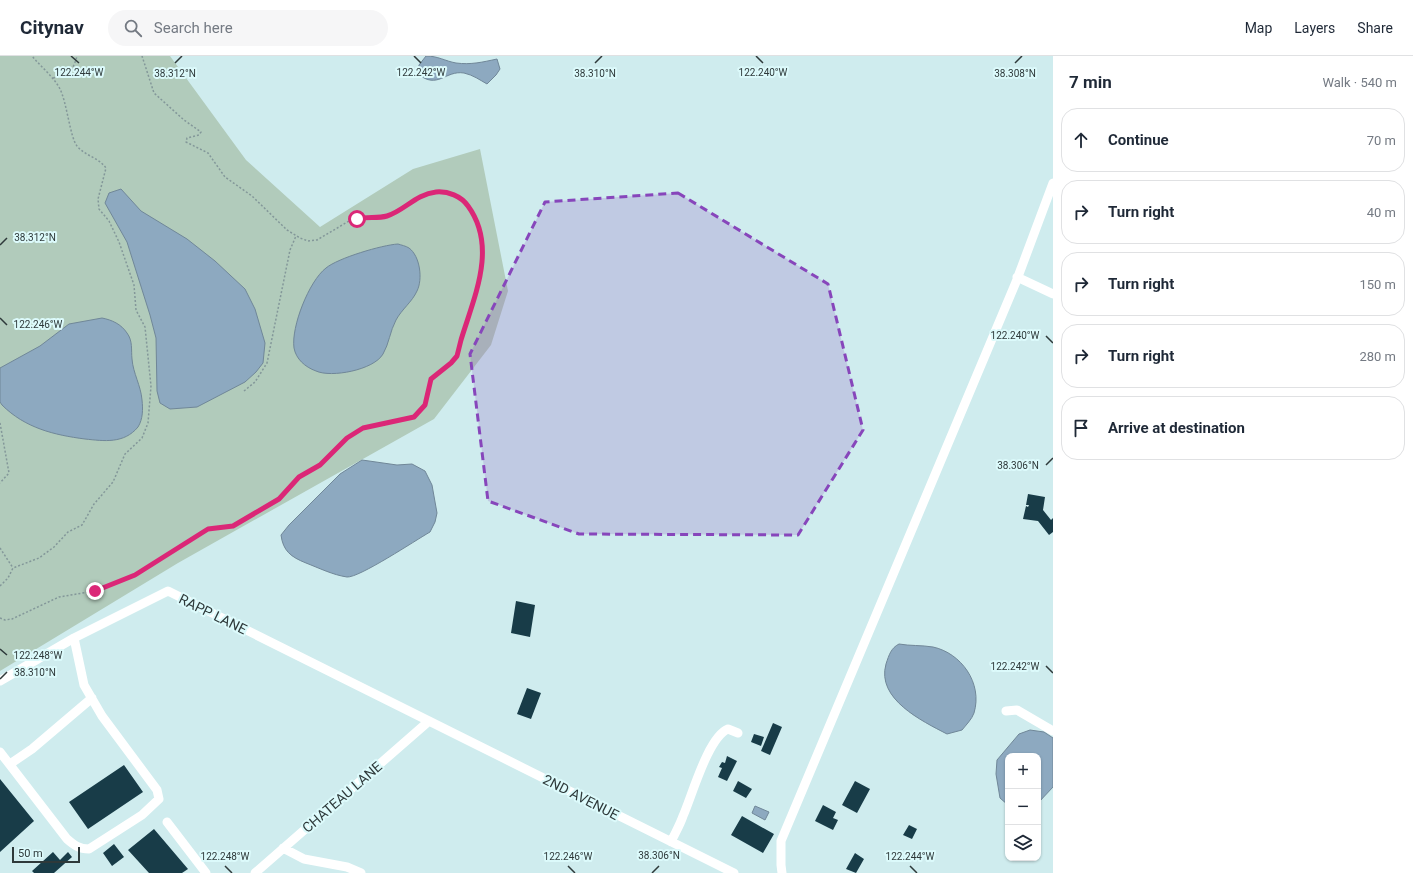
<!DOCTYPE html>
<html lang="en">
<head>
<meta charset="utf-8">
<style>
  :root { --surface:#fff; --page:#f6f6f7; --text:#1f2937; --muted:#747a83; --line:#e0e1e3 }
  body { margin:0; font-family:Roboto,sans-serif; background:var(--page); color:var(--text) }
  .controls { position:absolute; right:12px; bottom:12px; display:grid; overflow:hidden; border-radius:8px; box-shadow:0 1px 3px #0004 }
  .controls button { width:36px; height:36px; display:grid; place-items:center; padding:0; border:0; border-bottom:1px solid var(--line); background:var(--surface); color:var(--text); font:20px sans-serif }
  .scale { position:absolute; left:12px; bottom:10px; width:68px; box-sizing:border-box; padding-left:4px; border:2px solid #2e393a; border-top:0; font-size:11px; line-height:14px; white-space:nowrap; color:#2e393a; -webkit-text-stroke:3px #dcfafb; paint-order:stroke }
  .stop { position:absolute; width:12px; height:12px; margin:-9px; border:3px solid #db2777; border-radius:50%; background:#fff }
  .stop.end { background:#db2777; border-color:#fff; box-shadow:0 1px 4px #0008 }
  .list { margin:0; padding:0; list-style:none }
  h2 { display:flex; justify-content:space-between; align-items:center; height:52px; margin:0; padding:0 16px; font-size:17px }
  h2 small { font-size:13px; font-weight:400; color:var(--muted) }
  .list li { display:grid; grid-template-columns:26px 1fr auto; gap:12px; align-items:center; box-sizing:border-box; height:64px; margin:0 8px 8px; padding:0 8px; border:1px solid var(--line); border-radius:16px }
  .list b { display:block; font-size:15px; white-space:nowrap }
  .list em { font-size:13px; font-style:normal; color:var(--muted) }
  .icon { flex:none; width:22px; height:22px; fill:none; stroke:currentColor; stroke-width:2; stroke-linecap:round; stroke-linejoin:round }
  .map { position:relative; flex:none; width:1053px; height:817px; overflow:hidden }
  header { display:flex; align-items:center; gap:24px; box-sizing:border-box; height:56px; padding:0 20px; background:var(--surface); border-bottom:1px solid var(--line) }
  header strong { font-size:19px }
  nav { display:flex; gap:22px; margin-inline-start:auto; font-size:14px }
  .search { width:280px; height:36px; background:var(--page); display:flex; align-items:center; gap:10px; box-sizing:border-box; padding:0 14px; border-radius:22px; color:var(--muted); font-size:15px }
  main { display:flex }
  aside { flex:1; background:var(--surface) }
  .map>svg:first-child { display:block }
  .green { fill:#b1cbbb }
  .water { fill:#8da9c0; stroke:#708798 }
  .building { fill:#183c48 }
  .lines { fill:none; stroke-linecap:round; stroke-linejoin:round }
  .path { stroke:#839799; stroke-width:1.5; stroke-dasharray:2 2; stroke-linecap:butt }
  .minor { stroke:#fff; stroke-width:9 }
  .route { stroke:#db2777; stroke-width:5 }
  .marked { fill:#8746bb; fill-opacity:0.2; stroke:#8746bb; stroke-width:3; stroke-dasharray:8 5; stroke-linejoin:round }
  .ticks { fill:none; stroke:#2e393a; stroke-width:1.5 }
  .labels { text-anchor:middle; stroke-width:4; stroke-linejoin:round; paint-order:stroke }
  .street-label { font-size:14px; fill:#2e393a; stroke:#dcfafb }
  .ticks-label { font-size:10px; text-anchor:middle; fill:#2e393a; stroke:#dcfafb; stroke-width:4; stroke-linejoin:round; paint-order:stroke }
</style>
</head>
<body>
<header>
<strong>Citynav</strong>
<div class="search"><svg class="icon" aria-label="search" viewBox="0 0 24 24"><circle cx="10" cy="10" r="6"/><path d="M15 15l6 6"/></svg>Search here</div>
<nav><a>Map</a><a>Layers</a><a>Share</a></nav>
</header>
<main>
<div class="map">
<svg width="1053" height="817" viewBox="0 0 1053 817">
  <rect width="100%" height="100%" fill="#cfecee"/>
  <path class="green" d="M0,0H170L246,104L320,171L413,113L480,93L508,235L491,289L434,363L178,507L0,615Z"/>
  <path class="water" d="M426,0C438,0 445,5 456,7C471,9 483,6 497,3L500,13L496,19L487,28C480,24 473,19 464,17C445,14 438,34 418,18L419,9Z
    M121,133L141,155L187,183L215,205L245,233L255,253L265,287L263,307L256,316L245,326L197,351L170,353L160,347L157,335L156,282L150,259L127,186L105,147L109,137Z
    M398,188C401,189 406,190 409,192C420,200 423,223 417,235C412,246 402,253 396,264C390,275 389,288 383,298C374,314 331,322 316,315C305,311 296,303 294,292C291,271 309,225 326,212C338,202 382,189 398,188Z
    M102,262C112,264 121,268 127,277C133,285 131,294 132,303C133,317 141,330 142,344C143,353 143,363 138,371C124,388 104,385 85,383C54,379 25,372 2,349L0,346V312L40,290L69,268Z
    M362,404L397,409L412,408L425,415L432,429L437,457L435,466L430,476C416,484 359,522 347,521C333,519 319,512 306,507C291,501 283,495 281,479L289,469L340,418Z
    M899,588C910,590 921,589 933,591C961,597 983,627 974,657C972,663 966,669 962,674L947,678C922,665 876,643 886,608C889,599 891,592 899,588Z
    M1030,674L1044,676L1053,682V731L1038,747V700H1008V749L1000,742L996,718L997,704L1019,678Z
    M755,750L769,756L765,764L752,757Z"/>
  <path class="building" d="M1028,438L1045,441L1043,454L1051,464L1053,462V476L1049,479L1038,465L1023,463L1026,450L1028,451L1029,449H1026Z
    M516,545L535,549L530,581L511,577Z
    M527,632L541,637L531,663L517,658Z
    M773,667L782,671L770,699L761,695Z
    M754,678L764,681L761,690L751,686Z
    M727,700L737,705L727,725L718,721L722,712L719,711L722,706L725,707Z
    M124,709L143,736L88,773L69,746Z
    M0,723L34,765L0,796Z
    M738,725L752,733L746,742L733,735Z
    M855,725L870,733L857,757L842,749Z
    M823,749L836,756L833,762L838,764L833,774L815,765Z
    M742,760L774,778L763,797L731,779Z
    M909,769L917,773L912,783L903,779Z
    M154,773L188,813L182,817H149L128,794Z
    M114,788L124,801L112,810L103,797Z
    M53,796L60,804L68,796L72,801L54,817H34L32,815Z
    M855,797L864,803L856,817L846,813Z"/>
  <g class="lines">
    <path class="path" d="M53,22C69,19 73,15 77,0
      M244,335L255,326L267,307L290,194L296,180
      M0,367L9,417L0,427
      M0,492L13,512
      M0,530L8,522L13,512L39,502L54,491L68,476L82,469L94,448L113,426L125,398L142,382L148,367L151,330L145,271L136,254L134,229L119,186L109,165L99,153L98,143L106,112C98,101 85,100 77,90C70,81 67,47 60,33C53,20 41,11 32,0
      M0,562L5,564L12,563L59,541L95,535L135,519L201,477L208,473L233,470L279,443L299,421L319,409L347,382L363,372L414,361L425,349L431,323L451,307L457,300L479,227L482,204L480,179L476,163L464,145L453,138L435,136L420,141L390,159L363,161L349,165L317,184L308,185L300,182L287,174L252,140L225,121L208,97L186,86L187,82L199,79L201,76L184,64L154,37L142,0"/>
    <path class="minor" d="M1017,221L1053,238
      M0,625L74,582L168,535L734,817
      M1006,655L1017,654L1053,675
      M0,696L67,783C74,789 79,793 89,793L142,759L159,743L157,734L102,660L84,629L74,582
      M10,708L32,693L92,642
      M167,766L206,817
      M671,786C675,777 680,769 683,760C692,740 708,681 728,673L738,677
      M283,792L304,803L347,811L361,817
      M255,817L429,665
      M782,817L781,809V785L1016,226L1053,127"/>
  </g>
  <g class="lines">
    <path class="route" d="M95,535L135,519L208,473L233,470L279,443L299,421L320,409L347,382L363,372L414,361L425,349L431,323L451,307L457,300L461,284C474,241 498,191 468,150C461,140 448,135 436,136C416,138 404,155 387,160C377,163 367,160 357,163"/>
  </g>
  <path class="marked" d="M678,137L828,228L863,374L798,479L579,478L488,445L470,298L545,146Z"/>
  <path class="ticks" d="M71,0L79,7M414,0L421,7M756,0L763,7M175,7L182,0M595,7L602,0M1015,7L1022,0M0,189L7,182M0,262L7,269M1046,280L1053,287M1046,409L1053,402M0,593L7,599M1046,610L1053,617M0,623L7,616M225,810L232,817M568,810L575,817M910,810L917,817M652,817L659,810"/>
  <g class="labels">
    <g class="street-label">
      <text transform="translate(213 558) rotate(26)" y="5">RAPP LANE</text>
      <text transform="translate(342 741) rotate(-41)" y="5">CHATEAU LANE</text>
      <text transform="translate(581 741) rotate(27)" y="5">2ND AVENUE</text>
    </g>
  </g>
  <g class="ticks-label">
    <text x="79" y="20">122.244°W</text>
    <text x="421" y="20">122.242°W</text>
    <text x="763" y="20">122.240°W</text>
    <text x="175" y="21">38.312°N</text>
    <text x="595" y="21">38.310°N</text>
    <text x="1015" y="21">38.308°N</text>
    <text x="35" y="185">38.312°N</text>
    <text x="38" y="272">122.246°W</text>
    <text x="1015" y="283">122.240°W</text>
    <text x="1018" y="413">38.306°N</text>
    <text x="38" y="603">122.248°W</text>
    <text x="1015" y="614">122.242°W</text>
    <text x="35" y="620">38.310°N</text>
    <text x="659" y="803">38.306°N</text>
    <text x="225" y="804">122.248°W</text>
    <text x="568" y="804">122.246°W</text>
    <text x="910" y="804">122.244°W</text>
  </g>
</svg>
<div class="controls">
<button>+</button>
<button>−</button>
<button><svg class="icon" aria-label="layers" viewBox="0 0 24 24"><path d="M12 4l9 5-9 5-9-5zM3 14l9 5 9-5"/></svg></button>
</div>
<div class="scale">50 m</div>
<div class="stop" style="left:357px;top:163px"></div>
<div class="stop end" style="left:95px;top:535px"></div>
</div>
<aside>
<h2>7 min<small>Walk · 540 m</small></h2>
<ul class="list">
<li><svg class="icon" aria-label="ahead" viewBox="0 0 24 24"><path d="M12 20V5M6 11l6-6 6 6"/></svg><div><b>Continue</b></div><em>70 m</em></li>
<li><svg class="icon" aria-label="right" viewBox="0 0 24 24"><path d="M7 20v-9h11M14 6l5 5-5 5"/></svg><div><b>Turn right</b></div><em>40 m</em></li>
<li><svg class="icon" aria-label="right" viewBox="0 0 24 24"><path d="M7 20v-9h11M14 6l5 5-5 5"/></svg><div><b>Turn right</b></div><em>150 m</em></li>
<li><svg class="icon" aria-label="right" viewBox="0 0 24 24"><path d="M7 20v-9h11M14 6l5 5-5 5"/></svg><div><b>Turn right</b></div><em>280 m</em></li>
<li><svg class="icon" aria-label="arrive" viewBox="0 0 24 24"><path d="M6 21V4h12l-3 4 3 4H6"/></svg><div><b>Arrive at destination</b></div></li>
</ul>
</aside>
</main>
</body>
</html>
